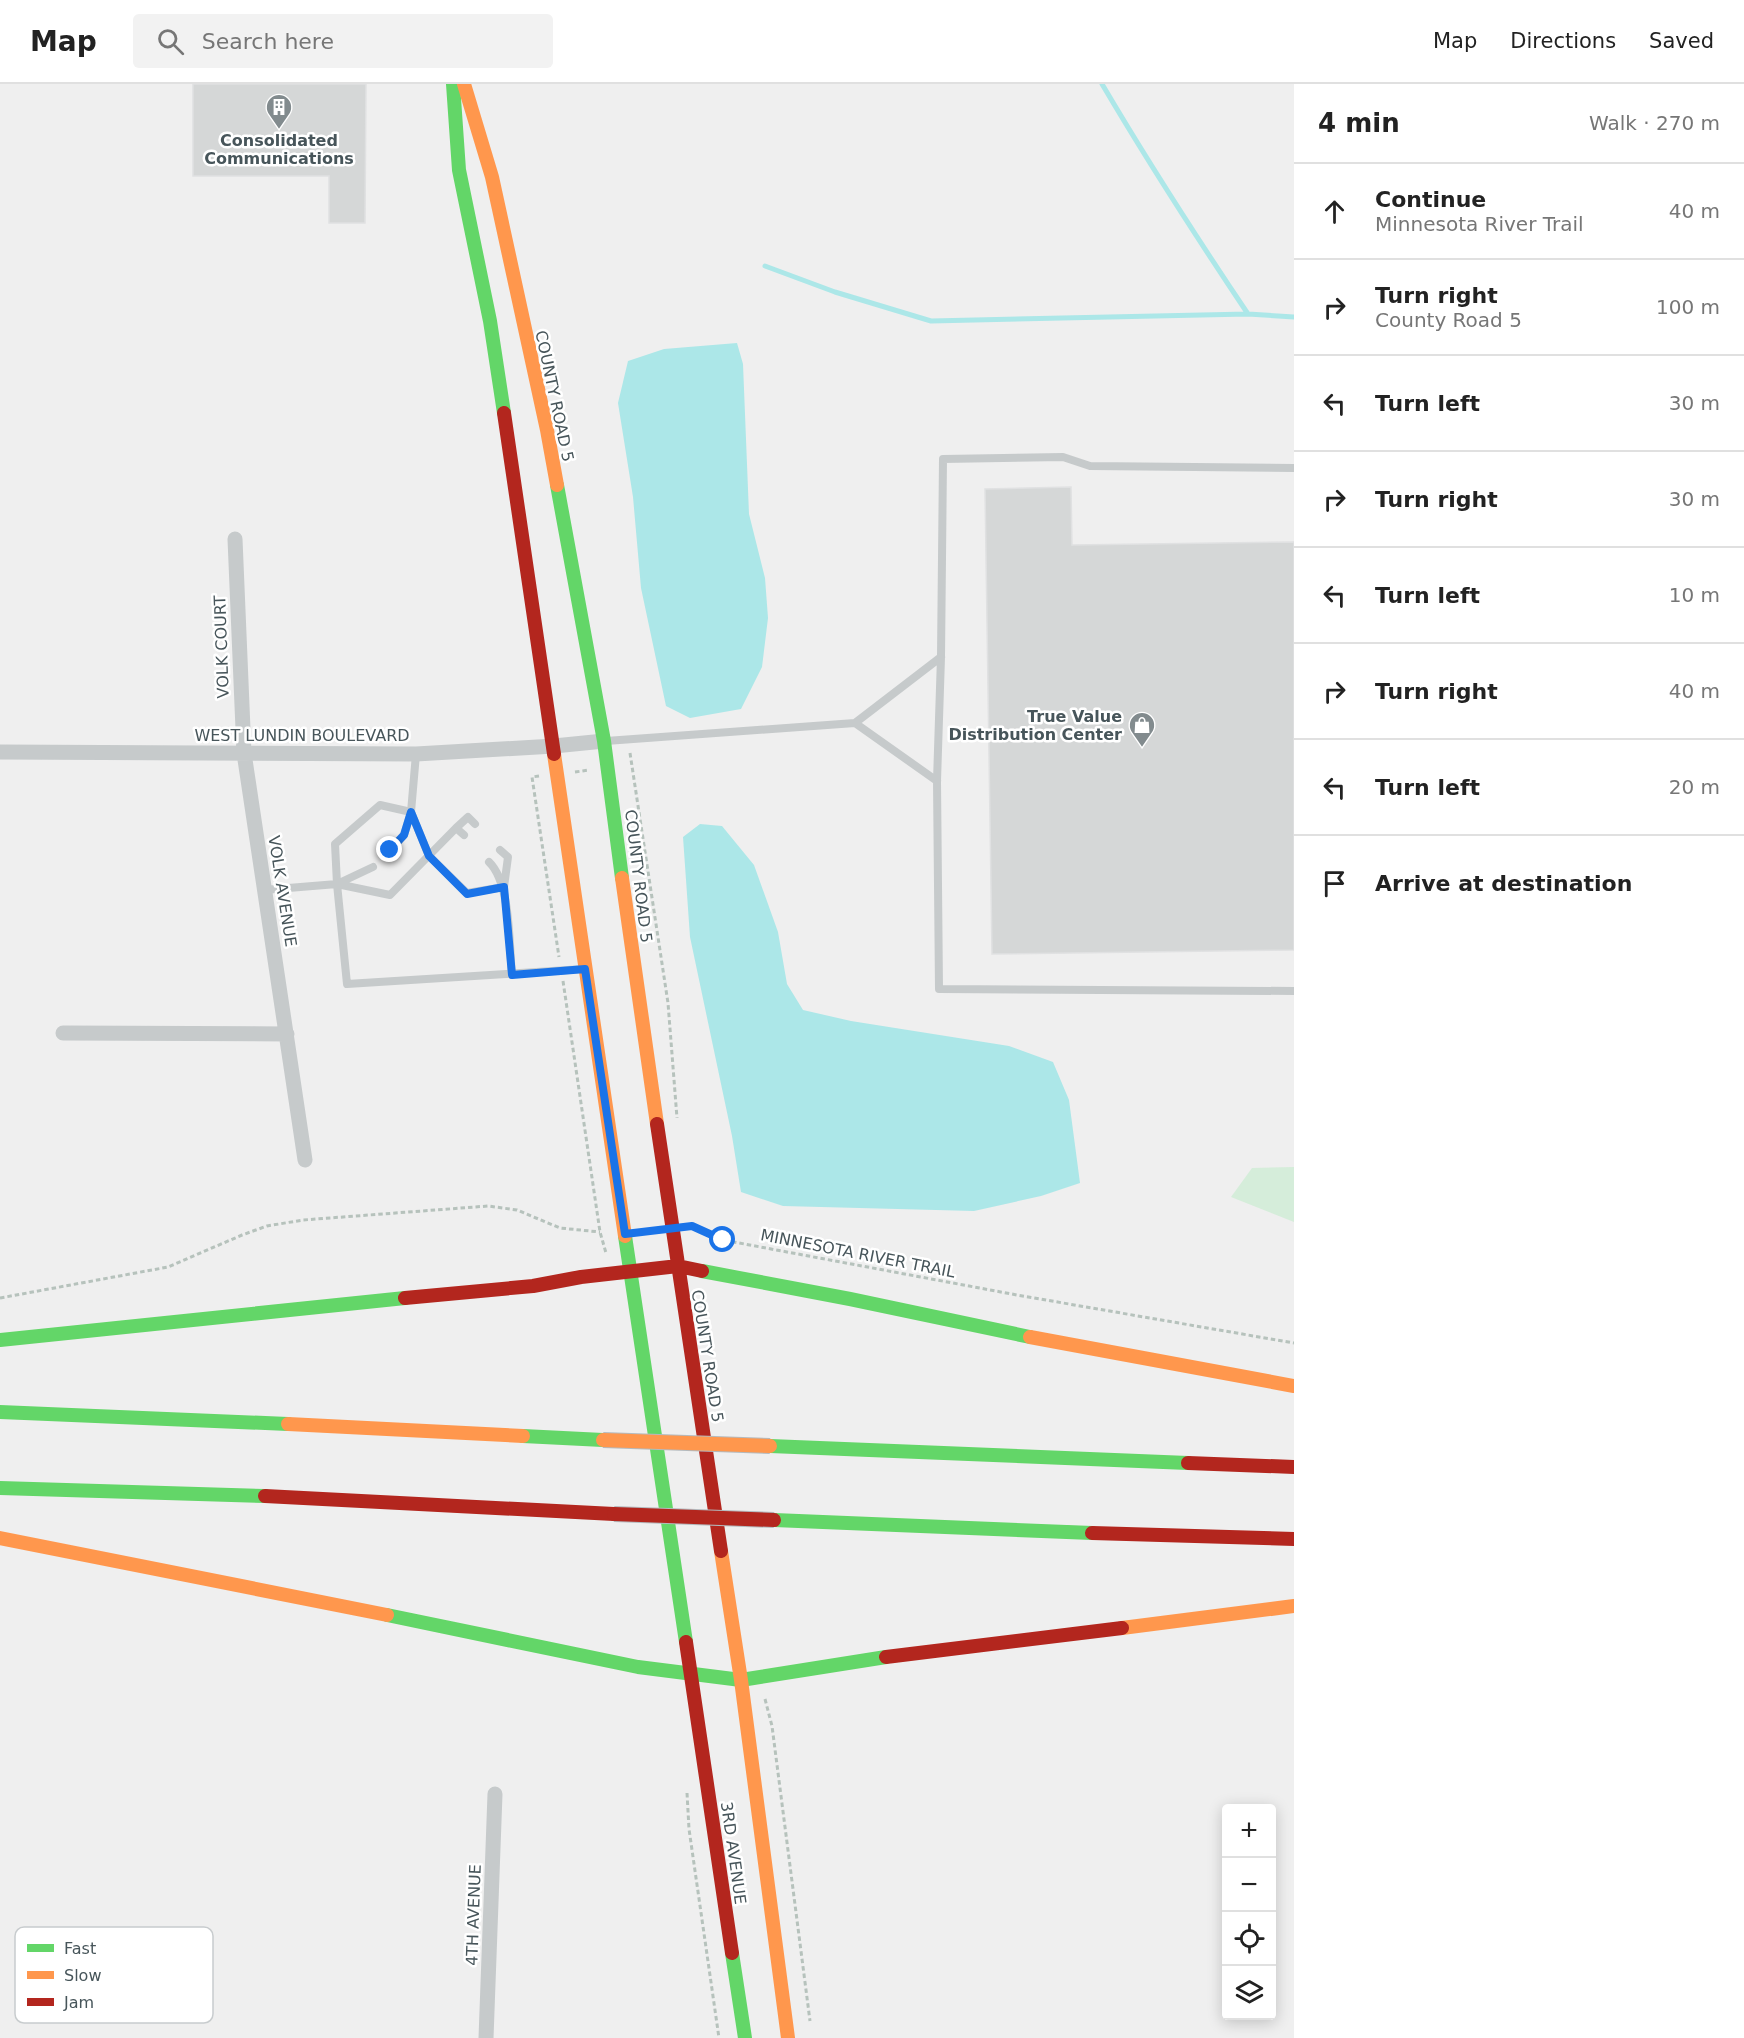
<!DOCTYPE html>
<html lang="en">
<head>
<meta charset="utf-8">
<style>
  :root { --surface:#fff; --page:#f2f2f2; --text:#222; --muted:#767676; --line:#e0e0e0 }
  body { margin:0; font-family:"DejaVu Sans",sans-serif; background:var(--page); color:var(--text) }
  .controls { position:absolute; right:18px; bottom:18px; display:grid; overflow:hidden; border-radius:6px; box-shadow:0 3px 15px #0003 }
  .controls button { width:54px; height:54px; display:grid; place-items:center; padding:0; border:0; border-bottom:2px solid var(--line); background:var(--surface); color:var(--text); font:30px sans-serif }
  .stop { position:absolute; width:18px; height:18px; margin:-14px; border:4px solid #1a73e8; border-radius:50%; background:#fff }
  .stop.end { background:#1a73e8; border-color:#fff; box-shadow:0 2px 6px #0008 }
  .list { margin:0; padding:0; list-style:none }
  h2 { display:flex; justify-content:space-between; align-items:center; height:78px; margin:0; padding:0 24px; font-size:26px }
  h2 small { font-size:20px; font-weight:400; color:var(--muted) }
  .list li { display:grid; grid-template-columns:39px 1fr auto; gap:18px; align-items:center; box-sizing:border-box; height:96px; padding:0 24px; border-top:2px solid var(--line) }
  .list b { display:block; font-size:22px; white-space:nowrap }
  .list p { margin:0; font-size:20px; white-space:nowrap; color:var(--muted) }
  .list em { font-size:20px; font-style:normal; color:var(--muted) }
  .icon { flex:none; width:33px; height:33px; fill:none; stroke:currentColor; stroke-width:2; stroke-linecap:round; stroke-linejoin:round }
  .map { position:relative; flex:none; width:1294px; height:1954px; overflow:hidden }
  header { display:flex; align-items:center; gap:36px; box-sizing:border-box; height:84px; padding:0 30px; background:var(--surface); border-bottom:2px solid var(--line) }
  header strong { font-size:28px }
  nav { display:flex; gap:33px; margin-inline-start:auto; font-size:21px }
  .search { width:420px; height:54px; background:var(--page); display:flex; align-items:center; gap:15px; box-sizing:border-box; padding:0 21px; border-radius:6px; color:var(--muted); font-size:22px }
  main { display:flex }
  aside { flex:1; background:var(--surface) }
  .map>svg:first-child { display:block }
  .green { fill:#d5edda }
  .water { fill:#ace7e8 }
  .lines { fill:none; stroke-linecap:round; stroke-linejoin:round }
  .stream { stroke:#ace7e8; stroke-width:5 }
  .building { fill:#d5d7d7; stroke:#e0e1e2; stroke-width:1.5 }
  .path { stroke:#b6c2bc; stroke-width:3; stroke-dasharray:4.5 3; stroke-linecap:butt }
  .lane { stroke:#c6cacb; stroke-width:8 }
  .street { stroke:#c6cacb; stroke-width:15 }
  .fast { stroke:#63d668; stroke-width:14 }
  .slow { stroke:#ff974d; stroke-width:14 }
  .jam { stroke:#b3261e; stroke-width:14 }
  .slow-bridge-casing { stroke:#b4babe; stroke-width:16; stroke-linecap:butt }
  .jam-bridge-casing { stroke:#b4babe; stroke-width:16; stroke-linecap:butt }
  .slow-bridge { stroke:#ff974d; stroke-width:14 }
  .jam-bridge { stroke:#b3261e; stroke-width:14 }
  .route { stroke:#1a73e8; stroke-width:8 }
  .labels { text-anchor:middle; stroke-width:5; stroke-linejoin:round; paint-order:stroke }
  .poi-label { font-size:16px; font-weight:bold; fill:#47555a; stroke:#fff }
  .street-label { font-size:16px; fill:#47555a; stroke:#fff }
  .key { fill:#fff; stroke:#c8ccce; stroke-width:1.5 }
  .key-label { font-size:16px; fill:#47555a }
</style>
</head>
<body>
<header>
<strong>Map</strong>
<div class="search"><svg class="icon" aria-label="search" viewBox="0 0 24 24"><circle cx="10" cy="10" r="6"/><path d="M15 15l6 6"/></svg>Search here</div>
<nav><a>Map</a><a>Directions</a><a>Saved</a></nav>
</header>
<main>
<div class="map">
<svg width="1294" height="1954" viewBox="0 0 1294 1954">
  <rect width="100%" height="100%" fill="#efefef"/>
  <path class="green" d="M1294,1083V1138L1231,1113L1252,1084Z"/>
  <path class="water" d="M737,259L743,280L749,430L765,494L768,534L762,583L741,625L690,634L666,622L641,504L633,413L618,319L628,277L664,265Z
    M700,740L722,742L754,781L778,848L787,900L803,926L851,937L1009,962L1053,978L1069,1016L1080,1099L1041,1112L974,1127L783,1122L741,1108L732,1052L690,853L683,753Z"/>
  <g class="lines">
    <path class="stream" d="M1102,0C1148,78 1197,154 1248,230
      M765,182L835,208L931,237L1248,230L1294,233"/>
  </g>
  <path class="building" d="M193,0H366L365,139H329V92H193Z
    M1071,403L1072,461L1294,458V866L992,870L985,405Z"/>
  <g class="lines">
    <path class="path" d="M630,669L668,919L677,1034
      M575,688L589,686
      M539,692L532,693L559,873
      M563,897L600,1148L606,1169
      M690,1142L723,1156L1017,1211L1294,1259
      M0,1214L168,1183L242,1151L267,1142L303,1136L488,1122L517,1126L560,1144L600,1148
      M765,1615L772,1642L810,1937
      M687,1709L689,1745L719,1954"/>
    <path class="lane" d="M1294,384L1090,382L1063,373L943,375L941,573L937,697L939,905L1294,907
      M855,639L941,573
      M606,657L855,639L937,697
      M456,744L468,733L475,740
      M390,766L404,751L411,728L429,772L467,809L504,803L508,773L500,766
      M489,778C511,799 509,861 512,891
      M373,783L337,800L390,811L456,744L464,751
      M337,800L335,760L380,721L411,728L416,670
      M264,806L337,800L347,900L584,885"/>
    <path class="street" d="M235,455L244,669L305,1076
      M0,668L416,670L554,662L604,657
      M63,949L287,950
      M486,1954L495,1710"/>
    <path class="fast" d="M453,0L459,86L490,237L504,329
      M557,401L604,657L622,794
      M625,1152L686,1558
      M702,1187L850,1215L1030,1253
      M0,1256L405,1214
      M0,1328L288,1340
      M523,1352L603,1356
      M770,1362L1188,1379
      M0,1404L265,1412
      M774,1436L1092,1449
      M387,1531L638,1583L741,1596L886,1573
      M732,1869L745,1954"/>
    <path class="slow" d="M464,0L492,93L547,346L557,401
      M554,670L625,1152
      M622,794L657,1040
      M1030,1253L1294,1302
      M288,1340L523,1352
      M0,1454L387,1531
      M721,1467L741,1596L788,1954
      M1122,1544L1294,1522"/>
    <path class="jam" d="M504,329L554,670
      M657,1040L721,1467
      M405,1214L533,1202L581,1193L678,1182L702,1187
      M1188,1379L1294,1383
      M265,1412L614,1430
      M1092,1449L1294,1455
      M686,1558L732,1869
      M886,1573L1122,1544"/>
    <g class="slow-bridge-casing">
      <path id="slow-bridge" d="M603,1356L770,1362"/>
    </g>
    <g class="jam-bridge-casing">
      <path id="jam-bridge" d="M614,1430L774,1436"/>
    </g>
    <use href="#slow-bridge" class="slow-bridge"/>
    <use href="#jam-bridge" class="jam-bridge"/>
  </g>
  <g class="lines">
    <path class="route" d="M390,766L404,751L411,728L429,772L467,810L504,803L512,891L585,885L625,1150L692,1142L723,1156"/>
  </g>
  <defs>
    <g id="building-pin" transform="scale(1.35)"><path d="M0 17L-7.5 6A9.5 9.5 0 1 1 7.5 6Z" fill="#828b8e" stroke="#fff"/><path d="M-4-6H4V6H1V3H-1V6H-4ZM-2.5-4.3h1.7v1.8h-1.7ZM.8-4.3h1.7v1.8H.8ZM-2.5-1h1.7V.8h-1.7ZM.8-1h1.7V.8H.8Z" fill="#fff"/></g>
    <g id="shop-pin" transform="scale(1.35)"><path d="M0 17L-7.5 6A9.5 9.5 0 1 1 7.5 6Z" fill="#828b8e" stroke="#fff"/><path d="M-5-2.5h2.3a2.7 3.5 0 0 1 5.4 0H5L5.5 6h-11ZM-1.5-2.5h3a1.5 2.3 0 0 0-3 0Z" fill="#fff"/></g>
  </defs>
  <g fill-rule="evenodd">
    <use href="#building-pin" x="279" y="23"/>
    <use href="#shop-pin" x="1142" y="641"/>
  </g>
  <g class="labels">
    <g class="poi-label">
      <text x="279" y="62">Consolidated<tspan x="279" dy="18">Communications</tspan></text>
      <text x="1122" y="638" text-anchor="end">True Value<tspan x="1122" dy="18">Distribution Center</tspan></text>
    </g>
    <g class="street-label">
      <text transform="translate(555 312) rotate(78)" y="6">COUNTY ROAD 5</text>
      <text transform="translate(221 563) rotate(-92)" y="6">VOLK COURT</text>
      <text x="302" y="657">WEST LUNDIN BOULEVARD</text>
      <text transform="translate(639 792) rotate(83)" y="6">COUNTY ROAD 5</text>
      <text transform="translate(283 807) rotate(81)" y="6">VOLK AVENUE</text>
      <text transform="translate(858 1169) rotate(11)" y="6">MINNESOTA RIVER TRAIL</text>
      <text transform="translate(708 1272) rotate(81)" y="6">COUNTY ROAD 5</text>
      <text transform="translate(734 1769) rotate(82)" y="6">3RD AVENUE</text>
      <text transform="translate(473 1831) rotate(-88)" y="6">4TH AVENUE</text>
    </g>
  </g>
  <rect x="15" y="1843" width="198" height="96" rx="9" class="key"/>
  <rect x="27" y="1860" width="27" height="8" fill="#63d668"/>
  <rect x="27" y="1887" width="27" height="8" fill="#ff974d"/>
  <rect x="27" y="1914" width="27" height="8" fill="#b3261e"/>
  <g class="key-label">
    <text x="64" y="1870">Fast</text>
    <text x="64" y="1897">Slow</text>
    <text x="64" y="1924">Jam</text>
  </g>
</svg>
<div class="controls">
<button>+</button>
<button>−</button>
<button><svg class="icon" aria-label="locate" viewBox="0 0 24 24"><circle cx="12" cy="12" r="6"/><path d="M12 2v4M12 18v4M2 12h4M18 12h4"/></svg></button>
<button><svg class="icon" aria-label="layers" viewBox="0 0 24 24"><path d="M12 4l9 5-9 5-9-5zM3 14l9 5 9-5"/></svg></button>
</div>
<div class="stop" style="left:723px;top:1156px"></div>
<div class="stop end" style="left:390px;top:766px"></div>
</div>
<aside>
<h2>4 min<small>Walk · 270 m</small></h2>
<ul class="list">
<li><svg class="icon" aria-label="ahead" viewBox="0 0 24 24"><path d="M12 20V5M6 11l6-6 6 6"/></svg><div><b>Continue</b><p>Minnesota River Trail</p></div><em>40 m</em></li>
<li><svg class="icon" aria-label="right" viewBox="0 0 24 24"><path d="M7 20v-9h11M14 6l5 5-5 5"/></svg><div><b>Turn right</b><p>County Road 5</p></div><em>100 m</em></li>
<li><svg class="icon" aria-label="left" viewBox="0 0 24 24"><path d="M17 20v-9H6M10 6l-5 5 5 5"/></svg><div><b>Turn left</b></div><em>30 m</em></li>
<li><svg class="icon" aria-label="right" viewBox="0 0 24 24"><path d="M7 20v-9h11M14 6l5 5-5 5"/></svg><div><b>Turn right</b></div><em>30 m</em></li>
<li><svg class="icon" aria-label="left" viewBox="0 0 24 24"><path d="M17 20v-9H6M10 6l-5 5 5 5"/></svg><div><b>Turn left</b></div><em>10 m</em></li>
<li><svg class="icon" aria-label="right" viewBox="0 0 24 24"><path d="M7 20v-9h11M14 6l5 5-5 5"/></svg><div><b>Turn right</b></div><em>40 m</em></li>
<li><svg class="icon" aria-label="left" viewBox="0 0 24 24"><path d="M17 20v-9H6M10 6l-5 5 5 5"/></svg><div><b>Turn left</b></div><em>20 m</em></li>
<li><svg class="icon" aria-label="arrive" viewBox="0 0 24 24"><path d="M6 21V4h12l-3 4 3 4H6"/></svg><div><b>Arrive at destination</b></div></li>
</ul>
</aside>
</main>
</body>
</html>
